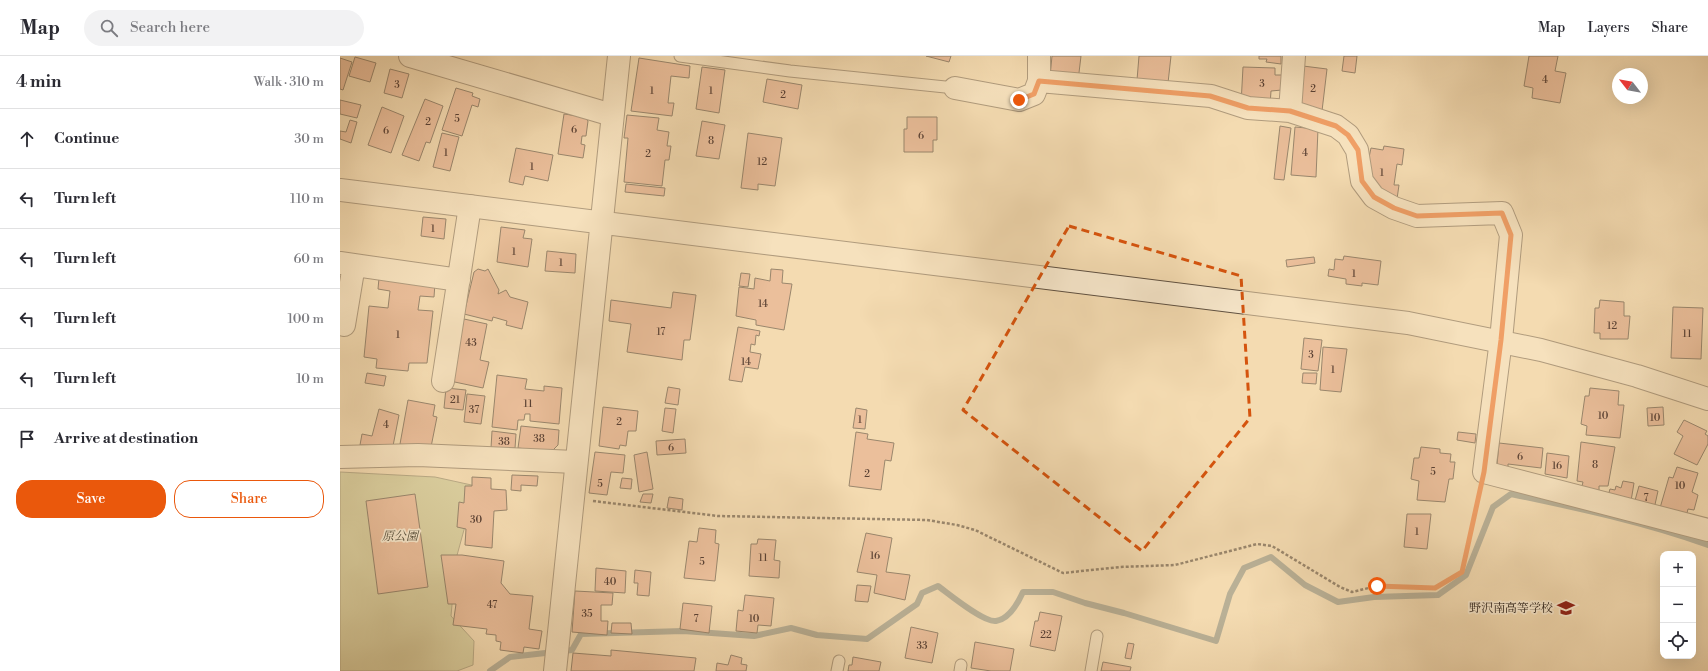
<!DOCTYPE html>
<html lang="en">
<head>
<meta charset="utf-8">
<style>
  :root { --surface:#fff; --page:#f2f2f3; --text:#2b2b33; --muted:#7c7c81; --line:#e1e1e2; --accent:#ea580c }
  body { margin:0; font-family:"Libre Bodoni","Noto Serif JP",serif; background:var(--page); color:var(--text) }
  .controls { position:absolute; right:12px; bottom:12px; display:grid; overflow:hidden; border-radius:8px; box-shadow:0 4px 16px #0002 }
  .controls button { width:36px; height:36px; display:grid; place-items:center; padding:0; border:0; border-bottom:1px solid var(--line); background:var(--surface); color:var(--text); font:20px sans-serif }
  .compass { position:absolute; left:1272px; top:12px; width:36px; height:36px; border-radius:50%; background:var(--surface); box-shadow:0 4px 16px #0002; rotate:301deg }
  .stop { position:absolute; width:12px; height:12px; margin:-9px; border:3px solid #ea580c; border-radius:50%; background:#fff }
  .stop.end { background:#ea580c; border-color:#fff; box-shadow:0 1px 4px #0008 }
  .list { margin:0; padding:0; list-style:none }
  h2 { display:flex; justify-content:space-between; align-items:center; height:52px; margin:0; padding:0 16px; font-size:17px }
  h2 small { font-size:13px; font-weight:400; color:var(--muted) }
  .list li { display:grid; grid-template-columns:26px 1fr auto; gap:12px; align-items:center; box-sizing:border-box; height:60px; padding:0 16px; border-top:1px solid var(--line) }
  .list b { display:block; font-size:15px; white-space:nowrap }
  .list em { font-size:13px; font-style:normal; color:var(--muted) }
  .actions { display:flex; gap:8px; padding:12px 16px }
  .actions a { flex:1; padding:9px 0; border:1px solid var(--accent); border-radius:16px; text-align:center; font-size:14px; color:var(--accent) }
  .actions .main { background:var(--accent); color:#fff }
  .icon { flex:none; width:22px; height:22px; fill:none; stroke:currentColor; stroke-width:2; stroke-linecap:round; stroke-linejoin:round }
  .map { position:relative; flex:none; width:1368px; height:615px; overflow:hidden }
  header { display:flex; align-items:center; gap:24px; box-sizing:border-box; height:56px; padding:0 20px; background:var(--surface); border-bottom:1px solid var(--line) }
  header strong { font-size:19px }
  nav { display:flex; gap:22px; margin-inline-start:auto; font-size:14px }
  .search { width:280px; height:36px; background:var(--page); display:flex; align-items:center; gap:10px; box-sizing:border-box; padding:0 14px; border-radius:22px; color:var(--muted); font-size:15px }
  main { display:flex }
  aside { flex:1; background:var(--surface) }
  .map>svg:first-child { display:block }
  .green { fill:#bcc08b; stroke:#747153 }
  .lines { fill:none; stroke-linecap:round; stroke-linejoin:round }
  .stream { stroke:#717d77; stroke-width:6 }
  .building { fill:#e19d81; stroke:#2d221b }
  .service-casing { stroke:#5f5040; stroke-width:13 }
  .minor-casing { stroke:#5f5040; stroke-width:24 }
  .tertiary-casing { stroke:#5f5040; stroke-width:24 }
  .path { stroke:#2d221b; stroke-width:2.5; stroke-dasharray:3 2; stroke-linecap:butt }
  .service { stroke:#f8e8cc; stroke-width:11 }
  .minor { stroke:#f8e8cc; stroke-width:22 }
  .tertiary { stroke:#f8e8cc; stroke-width:22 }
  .route { stroke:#ea580c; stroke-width:5 }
  .marked { fill:none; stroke:#d5540e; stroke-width:3; stroke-dasharray:8 5; stroke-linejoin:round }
  .labels { text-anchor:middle; stroke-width:3.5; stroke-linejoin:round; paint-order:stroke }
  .number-label { font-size:10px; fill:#5a4134 }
  .park-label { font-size:12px; font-style:italic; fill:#58513d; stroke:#f8e8cc }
  .poi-label { font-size:12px; fill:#2d221b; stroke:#f8e8cc; text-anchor:end }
</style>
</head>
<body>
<header>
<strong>Map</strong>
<div class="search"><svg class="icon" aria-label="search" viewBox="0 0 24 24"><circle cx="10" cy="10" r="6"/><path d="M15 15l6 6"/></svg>Search here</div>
<nav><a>Map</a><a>Layers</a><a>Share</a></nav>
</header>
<main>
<aside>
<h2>4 min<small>Walk · 310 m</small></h2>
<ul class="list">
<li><svg class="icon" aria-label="ahead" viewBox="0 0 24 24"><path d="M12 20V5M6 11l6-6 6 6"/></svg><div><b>Continue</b></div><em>30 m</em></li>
<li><svg class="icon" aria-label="left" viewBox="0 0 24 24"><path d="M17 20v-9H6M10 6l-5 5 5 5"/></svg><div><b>Turn left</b></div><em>110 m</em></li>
<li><svg class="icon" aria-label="left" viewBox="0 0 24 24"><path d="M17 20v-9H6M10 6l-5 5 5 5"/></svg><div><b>Turn left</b></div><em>60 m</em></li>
<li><svg class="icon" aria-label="left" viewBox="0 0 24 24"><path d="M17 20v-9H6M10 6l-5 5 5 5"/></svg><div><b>Turn left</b></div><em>100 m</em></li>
<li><svg class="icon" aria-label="left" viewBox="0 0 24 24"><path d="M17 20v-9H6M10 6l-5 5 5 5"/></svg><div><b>Turn left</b></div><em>10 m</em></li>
<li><svg class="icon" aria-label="arrive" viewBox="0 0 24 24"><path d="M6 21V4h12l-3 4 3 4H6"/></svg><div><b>Arrive at destination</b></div></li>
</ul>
<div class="actions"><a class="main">Save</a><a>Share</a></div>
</aside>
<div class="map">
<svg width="1368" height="615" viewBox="0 0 1368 615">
  <rect width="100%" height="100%" fill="#f4dbb1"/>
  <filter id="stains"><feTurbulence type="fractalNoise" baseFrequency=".005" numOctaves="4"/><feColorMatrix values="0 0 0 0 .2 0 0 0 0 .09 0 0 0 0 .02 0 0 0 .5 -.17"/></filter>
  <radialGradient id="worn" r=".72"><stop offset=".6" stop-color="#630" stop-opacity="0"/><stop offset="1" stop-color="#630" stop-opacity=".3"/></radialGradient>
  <path class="green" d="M0,416L95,421L136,430L116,503L111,560L134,585L133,609L117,615H0Z"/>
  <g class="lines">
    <path class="stream" d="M150,615L170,601L232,594L241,578L343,575L414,580L451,572L477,579L527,583L577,548L582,537L598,530C609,538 644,567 656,565C669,563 678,547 683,536H713L745,547L784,557L876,585L890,538L904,512L931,501L965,529L998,546L1034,541L1098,539L1126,519L1153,451L1171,438C1238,452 1304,466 1368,489"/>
  </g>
  <path class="building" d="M586,0H611L609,6Z
    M712,0H741L738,25L710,21Z
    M799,0H831L828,27L797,24Z
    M919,0H941V8L926,6L927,3H919Z
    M1004,0H1017L1015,17L1002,15Z
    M1189,0H1218L1215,15L1226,17L1220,47L1192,42L1193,32L1184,30Z
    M15,1L36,7L30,26L9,20Z
    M0,2L12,6L3,34L0,33Z
    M299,2L350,10L349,22L331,20L328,47H334L332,60L291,55Z
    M963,10L987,13L982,55L959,52Z
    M362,11L385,14L379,57L356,53Z
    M903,11L935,12V19H942V34L931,35L930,49L901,48Z
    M50,13L69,18L62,42L44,37Z
    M427,23L462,29L458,53L423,46Z
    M116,32L133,37L132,40L140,43L138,51L132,49L122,80L102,74Z
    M85,43L103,50L90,87L86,86L79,105L62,99Z
    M0,44L21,49L17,62L0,58Z
    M42,51L64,60L51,97L28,89Z
    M224,58L245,61L248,65L246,80H242L241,88L245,89L243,102L218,98Z
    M287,59L319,62L317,74L329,76L327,90H331L329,104H325L322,130L284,126L288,82H284Z
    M567,61H597V84H593V96H564V73H567Z
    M10,64L17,66L11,87L0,83V75L6,76Z
    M362,65L385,69L379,103L356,100Z
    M940,70L951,72L944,124L934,123Z
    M955,71L978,73L976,121L951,119Z
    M102,77L119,81L110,115L93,111Z
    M408,77L442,82L435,130L418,128V134L401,132Z
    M1044,90L1064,93L1062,109L1057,108L1054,129H1059L1057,143L1030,130L1032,117L1026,116L1031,92L1043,94Z
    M176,92L213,99L208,125L185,120L183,129L169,126Z
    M286,128L325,132L324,140L285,136Z
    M83,161L106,163L104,183L81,180Z
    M161,171L185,174L183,182L192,183L188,211L157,206Z
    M207,195L236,198L235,217L205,215Z
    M1004,200L1041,205L1038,229L1022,227V230L1006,228V223L988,220L989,213L994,214L995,203L1003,204Z
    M974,201L975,207L947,211L946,204Z
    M138,213L145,215L148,213L159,234L158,238L166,234L170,241L188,246L182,273L166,269L167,265L153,261L152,265L124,258L134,216Z
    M431,213L443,214L442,227L452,228L444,274L416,269V264L396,260L399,231L414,233L415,222L430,225Z
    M401,217L410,218L408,231L399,230Z
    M39,222L95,227L94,241L80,240L78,254L93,255L87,307H69L68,315L36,312L37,303L24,301L29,250L48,252L50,235L38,233Z
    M333,236L356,239L350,284H344L342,304L287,296L291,268L269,265L271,244L331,252Z
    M1260,244L1284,246V260H1290L1288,283H1260V277H1254L1255,252H1259Z
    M1333,251L1363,252L1361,303L1331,302Z
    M124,263L147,268L140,304L149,306L143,332L110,325Z
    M398,271L420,275L419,280L416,279L415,289L411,288L410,296L421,298L418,313L405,311L402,326L389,324Z
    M964,282L982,284L978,315L961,313Z
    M983,291L1007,293L1001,336L980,334Z
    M27,317L46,320L44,330L25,327Z
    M963,317H977L976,328L962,327Z
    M157,319L187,323L185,333L204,335V330L222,332L219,368L190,365V358H185L184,364H178L177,374L152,371Z
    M328,331L340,333L338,349L325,347Z
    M106,332L126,334L123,354L104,352Z
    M1250,332L1279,335L1278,349H1284L1280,382L1246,379L1247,370L1241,368L1245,340H1249Z
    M127,338L145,340L141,368L124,366Z
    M68,344L95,349L93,360L97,361L91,391L81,393L60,388Z
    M263,351L298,355L296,375H288L286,390L280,389L279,393L259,390Z
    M1323,351L1324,369L1308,370L1307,352Z
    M325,352L336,353L333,377L322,375Z
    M516,352L527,354L525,373L513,372Z
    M39,353L59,359L53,390L20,389L22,378L32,380Z
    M1344,364L1367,375L1365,378L1368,380V388L1357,409L1334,398L1343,380L1337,376Z
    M181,370L219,374L218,389L211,396L178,392Z
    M152,375L176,378L175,392H168V395L151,392Z
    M516,376L528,378L527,383L554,387L551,405L545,404L541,434L509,430Z
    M1118,376L1136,378L1135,387L1117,384Z
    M345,383L346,397L317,399L316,385Z
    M1241,386L1275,391L1268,430H1259V436L1241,434L1243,426L1237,425Z
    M1159,387L1203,392L1201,412L1168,408V411L1157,409Z
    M1081,391L1100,393V397L1111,398L1110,406H1115L1113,423H1109L1105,446L1077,444L1079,425L1071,423L1074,402H1079Z
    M255,396L285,399L283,417L271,416L267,439L249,437Z
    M307,396L313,433L299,436L294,399Z
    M1207,397L1229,400L1227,422L1205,418Z
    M1337,411L1358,417L1352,436L1358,439L1354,454L1348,453L1346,461L1320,452L1329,421L1333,422Z
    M172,419L198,420L197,430L181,429V435L171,434Z
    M132,421L151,422V433L166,434L167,454L154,455L152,492L125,489L126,473L117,471L119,446L124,447L125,430H132Z
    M282,422L292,423L291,433L280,432Z
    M1283,425L1294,427L1291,445L1268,440L1270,433L1275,434L1276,430L1281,432Z
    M1299,430L1318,435L1314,453L1294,448Z
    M75,438L88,531L38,538L26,445Z
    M303,438H313L311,447L300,446Z
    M329,441L343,443L342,454L327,452Z
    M1067,458H1091L1087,493L1064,491Z
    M359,472L376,474L375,487L379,488L375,525L344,522L349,485L357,486Z
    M526,477L552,482L546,516L570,519L565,544L534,537L537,519L517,516Z
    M418,483L436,484L434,504L440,505L439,522L409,520L411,488H417Z
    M101,499H122L164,505L161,527L170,538L193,540L189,573L202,575L199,593L184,591L183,597L160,594L161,586L156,585V579L146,578L147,573L113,569L116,548H108Z
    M256,512L286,515L285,537L255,535Z
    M295,514L311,516L309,540L297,539L298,527H294Z
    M517,529L531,530L528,546L515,545Z
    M235,535L273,537L272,549H261V565H268L267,579L232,576Z
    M405,539L434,542L431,570L418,569L417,577L396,575L398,554L403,555Z
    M343,547L372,550L369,577L340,573Z
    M700,556L722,560L715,595L690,590L695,565H698Z
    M272,567H291L292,578L271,577Z
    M571,571L598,577L592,607L565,602Z
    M635,586L674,593L670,615H651L631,612Z
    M788,587L794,588L791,603L785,602Z
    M271,594L356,602L354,615H231L233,597L271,600Z
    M391,599L402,602L401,608L407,609L406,615H376L377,607L388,609Z
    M513,601L541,606L539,615H508L509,609H512Z
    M763,606L791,611L790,615H761Z"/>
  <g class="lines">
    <g class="service-casing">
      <path id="service" d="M340,0L450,15L615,32
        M497,615L499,605
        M620,615L621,609
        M751,615L757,580"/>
    </g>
    <g class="minor-casing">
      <path id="minor" d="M70,0L272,59
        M699,0V25
        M615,32L679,44L694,38L699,25L871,40L908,52L950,55L996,70L1008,79L1017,94L1022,125L1034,141L1054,152L1077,160L1162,157L1171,179L1161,284L1144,416L1368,474
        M950,55L954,0
        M0,207L119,224
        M4,269L14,209
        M103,325L130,150
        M0,401L78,399L235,406"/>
    </g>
    <g class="tertiary-casing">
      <path id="tertiary" d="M0,134L1068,267L1201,294L1297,320L1368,343
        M215,615L279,0"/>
    </g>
    <path class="path" d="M253,445L378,460L587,464L617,469L635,474L723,517L780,511L835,509L917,488L932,490L1000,531L1012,536L1037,530L1095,532L1122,516L1139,438"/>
    <use href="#service" class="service"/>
    <use href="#minor" class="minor"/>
    <use href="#tertiary" class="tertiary"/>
  </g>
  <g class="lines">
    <path class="route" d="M679,44L694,38L699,25L870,40L908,52L950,55L996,70L1008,79L1018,94L1022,125L1034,141L1054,152L1077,160L1162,157L1171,179L1161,284L1144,416L1122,516L1095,532L1037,530"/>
  </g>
  <path d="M0 0H1368V615H0ZM729,170L901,220L910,362L802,495L623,354Z" fill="#f4dbb1" fill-opacity=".55" fill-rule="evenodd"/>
  <path class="marked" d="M729,170L901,220L910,362L802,495L623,354Z"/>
  <defs>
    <g id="school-bare" transform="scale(1.38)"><path d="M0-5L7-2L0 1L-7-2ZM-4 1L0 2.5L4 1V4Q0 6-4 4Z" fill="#8f2418" stroke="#f8e8cc" stroke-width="2.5" paint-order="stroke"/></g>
  </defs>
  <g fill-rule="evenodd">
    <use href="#school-bare" x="1226" y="552"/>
  </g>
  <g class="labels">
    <g class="number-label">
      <text x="1205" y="27">4</text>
      <text x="922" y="31">3</text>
      <text x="57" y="32">3</text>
      <text x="973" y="36">2</text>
      <text x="312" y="38">1</text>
      <text x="371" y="38">1</text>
      <text x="443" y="42">2</text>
      <text x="117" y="66">5</text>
      <text x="88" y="69">2</text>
      <text x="234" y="77">6</text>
      <text x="46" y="78">6</text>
      <text x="581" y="83">6</text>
      <text x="371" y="88">8</text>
      <text x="106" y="100">1</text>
      <text x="965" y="100">4</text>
      <text x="308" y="101">2</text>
      <text x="422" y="109">12</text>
      <text x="192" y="114">1</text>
      <text x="1042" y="120">1</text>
      <text x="93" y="176">1</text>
      <text x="174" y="199">1</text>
      <text x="221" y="210">1</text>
      <text x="1014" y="221">1</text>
      <text x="423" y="251">14</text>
      <text x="1272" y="273">12</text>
      <text x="321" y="279">17</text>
      <text x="1347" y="281">11</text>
      <text x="58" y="282">1</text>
      <text x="131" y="290">43</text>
      <text x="971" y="302">3</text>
      <text x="406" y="309">14</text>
      <text x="993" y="317">1</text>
      <text x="115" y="347">21</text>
      <text x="188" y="351">11</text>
      <text x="134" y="357">37</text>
      <text x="1263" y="363">10</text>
      <text x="1315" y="365">10</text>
      <text x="520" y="367">1</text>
      <text x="279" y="369">2</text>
      <text x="46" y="372">4</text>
      <text x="199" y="386">38</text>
      <text x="164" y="389">38</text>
      <text x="331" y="395">6</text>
      <text x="1180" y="404">6</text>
      <text x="1255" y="412">8</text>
      <text x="1217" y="413">16</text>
      <text x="1093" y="419">5</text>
      <text x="527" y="421">2</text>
      <text x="260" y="431">5</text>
      <text x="1340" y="433">10</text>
      <text x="1306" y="445">7</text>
      <text x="136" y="467">30</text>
      <text x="1077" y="479">1</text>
      <text x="535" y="503">16</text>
      <text x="423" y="505">11</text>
      <text x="362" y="509">5</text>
      <text x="270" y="529">40</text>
      <text x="152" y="552">47</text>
      <text x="247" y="561">35</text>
      <text x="356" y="566">7</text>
      <text x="414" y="566">10</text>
      <text x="706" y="582">22</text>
      <text x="582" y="593">33</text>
    </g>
    <g class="park-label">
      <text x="60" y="484">原公園</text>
    </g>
    <g class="poi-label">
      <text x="1213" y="556">野沢南高等学校</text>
    </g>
  </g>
  <rect width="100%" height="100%" filter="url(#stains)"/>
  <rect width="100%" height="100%" fill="url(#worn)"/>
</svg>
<div class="controls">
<button>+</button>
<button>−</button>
<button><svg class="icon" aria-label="locate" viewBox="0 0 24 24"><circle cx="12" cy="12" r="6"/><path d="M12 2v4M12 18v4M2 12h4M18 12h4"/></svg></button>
</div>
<svg class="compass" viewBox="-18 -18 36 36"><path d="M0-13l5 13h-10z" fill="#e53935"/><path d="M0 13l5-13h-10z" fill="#7c7c81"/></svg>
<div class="stop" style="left:1037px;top:530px"></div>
<div class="stop end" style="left:679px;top:44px"></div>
</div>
</main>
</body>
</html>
